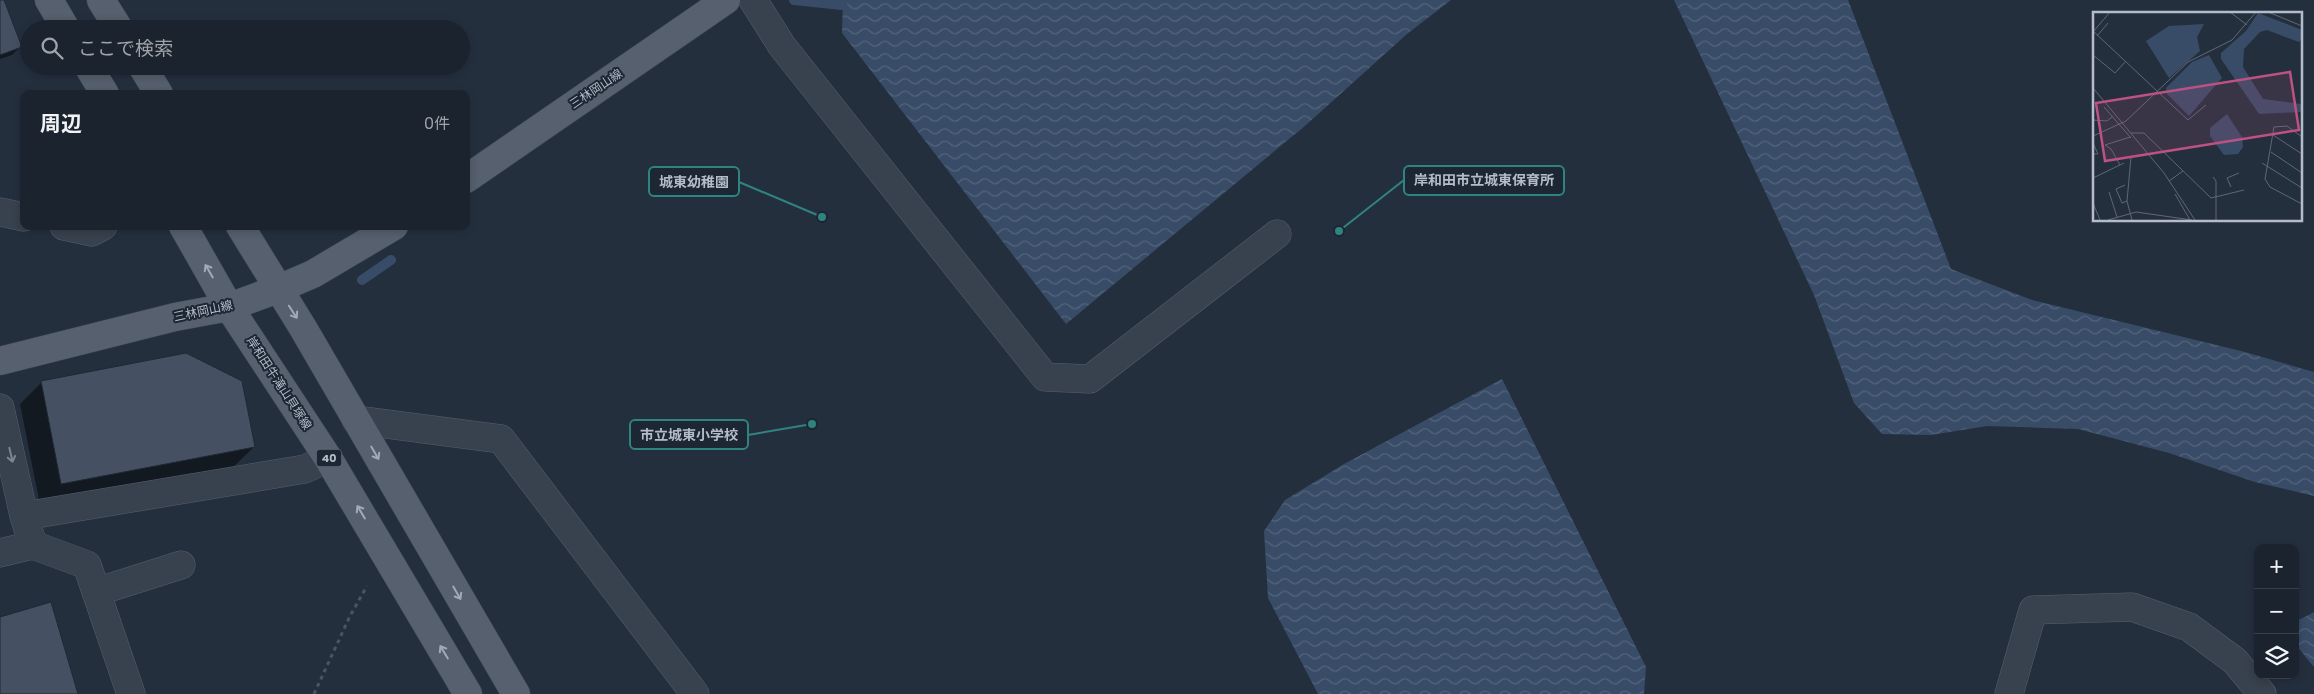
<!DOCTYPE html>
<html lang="ja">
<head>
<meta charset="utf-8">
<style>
  :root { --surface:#1b232e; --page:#242b36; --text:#f1f3f6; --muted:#a0a4aa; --line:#39404a }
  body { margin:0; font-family:Poppins,"Noto Sans JP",sans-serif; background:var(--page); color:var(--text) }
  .controls { position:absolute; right:15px; bottom:15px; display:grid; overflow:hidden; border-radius:10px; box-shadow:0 2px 8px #0003 }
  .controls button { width:45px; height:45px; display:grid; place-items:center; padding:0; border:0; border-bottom:1px solid var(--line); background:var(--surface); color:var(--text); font:25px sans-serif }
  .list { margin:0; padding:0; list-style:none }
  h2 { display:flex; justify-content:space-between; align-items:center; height:65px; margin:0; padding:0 20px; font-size:21px }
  h2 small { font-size:16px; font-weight:400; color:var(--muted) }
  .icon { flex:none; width:28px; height:28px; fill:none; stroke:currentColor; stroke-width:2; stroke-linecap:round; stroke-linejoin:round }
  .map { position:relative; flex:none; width:2314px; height:694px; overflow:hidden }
  .search { position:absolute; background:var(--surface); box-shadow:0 2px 8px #0003; left:20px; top:20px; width:450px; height:55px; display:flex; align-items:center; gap:12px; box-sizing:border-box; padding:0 18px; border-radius:28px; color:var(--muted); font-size:19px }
  .panel { position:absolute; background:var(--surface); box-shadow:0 2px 8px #0003; left:20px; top:90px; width:450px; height:140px; border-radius:10px }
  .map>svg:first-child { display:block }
  .water { fill:url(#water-waves) }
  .shadow { fill:#0007 }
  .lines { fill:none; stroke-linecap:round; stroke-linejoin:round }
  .stream { stroke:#394c67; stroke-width:10 }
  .building { fill:#455162; stroke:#1f2835 }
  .minor-casing { stroke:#565f6c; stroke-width:29 }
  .major-casing { stroke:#414a57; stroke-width:29 }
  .path { stroke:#44595c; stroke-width:3; stroke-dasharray:4 4; stroke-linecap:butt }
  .minor { stroke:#38414e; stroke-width:28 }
  .major { stroke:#56606e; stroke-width:28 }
  .oneway { stroke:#a1aab7 }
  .oneway2 { stroke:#7c8592 }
  .labels { text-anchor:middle; stroke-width:4; stroke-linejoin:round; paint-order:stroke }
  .shield { fill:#1d2633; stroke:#878f9c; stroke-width:1 }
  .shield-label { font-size:11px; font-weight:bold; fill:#b4bcc9 }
  .street-label { font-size:12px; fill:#b4bcc9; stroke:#1d2633 }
  .inset-road { fill:none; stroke:#5e6776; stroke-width:1 }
  .view { fill:#bd5182; fill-opacity:0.15; stroke:#bd5182; stroke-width:2.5 }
  .inset-edge { fill:none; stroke:#b4bcc9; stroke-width:2.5 }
  .leader { fill:none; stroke:#308480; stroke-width:2 }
  .callout-dot { fill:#308480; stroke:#1d2633; stroke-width:2 }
  .callout { fill:#1d2633; stroke:#308480; stroke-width:2 }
  .callout-label { font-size:14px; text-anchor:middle; font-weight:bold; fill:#b4bcc9 }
</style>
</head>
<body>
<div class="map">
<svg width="2314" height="694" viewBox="0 0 2314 694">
  <defs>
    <pattern id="water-waves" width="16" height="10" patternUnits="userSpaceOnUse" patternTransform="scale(1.25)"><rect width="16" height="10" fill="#394c67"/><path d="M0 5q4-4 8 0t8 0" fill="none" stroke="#53647b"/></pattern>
  </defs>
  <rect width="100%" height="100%" fill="#242f3e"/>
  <path class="water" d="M843,0H1451L1407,34L1306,125L1066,324L842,33Z
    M1674,0H1848L1951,269L2032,300L2245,352L2314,372V496L2255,482L2169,453L2078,429L1987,426L1931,435L1882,434L1854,403L1814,295Z
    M1502,379L1646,667L1644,694H1318L1268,598L1264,531L1285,500L1344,464Z
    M2314,612V667L2295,644V622Z"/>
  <path class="shadow" d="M0,0H2L20,47L12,55L0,59Z
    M42,382L254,447L232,468L40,505L20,404Z"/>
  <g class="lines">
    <path class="stream" d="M794,0L842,5
      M362,280L391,260"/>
  </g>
  <path class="building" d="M0,0H4L22,47L0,55Z
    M186,353L242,381L255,447L61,484L41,381Z
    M51,602L78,694H0V617Z"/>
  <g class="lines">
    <g class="minor-casing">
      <path id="minor" d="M753,0L782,46L1045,377L1090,379L1277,234
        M0,212L24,217
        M64,226L92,232L103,226
        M0,408L24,516
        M356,420L501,439L695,694
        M0,553L33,545
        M96,592L181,565
        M131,694L87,565L33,545L24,516L305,469L328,458
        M2009,694L2033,610L2132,607L2189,627L2235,661L2262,694"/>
    </g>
    <g class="major-casing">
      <path id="major" d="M49,0L66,29
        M101,0L119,29
        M88,66L105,94
        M142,66L159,94
        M466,179L726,0
        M183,226L229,307L328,458L468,694
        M240,226L303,328L516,694
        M0,361L175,317L229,307L278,289L313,274L394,226"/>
    </g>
    <path class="path" d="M314,694L350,616L367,586"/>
    <use href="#minor" class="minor"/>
    <use href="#major" class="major"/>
  </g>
  <defs><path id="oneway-shaft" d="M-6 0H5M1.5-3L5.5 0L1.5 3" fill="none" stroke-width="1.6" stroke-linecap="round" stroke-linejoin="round" transform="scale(1.25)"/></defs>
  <g class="oneway">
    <use href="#oneway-shaft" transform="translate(209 271) rotate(-120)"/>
    <use href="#oneway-shaft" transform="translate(293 312) rotate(57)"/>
    <use href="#oneway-shaft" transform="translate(375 453) rotate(60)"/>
    <use href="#oneway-shaft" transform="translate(361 512) rotate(-121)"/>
    <use href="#oneway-shaft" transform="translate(457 593) rotate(60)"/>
    <use href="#oneway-shaft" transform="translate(444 652) rotate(-121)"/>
  </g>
  <use class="oneway2" href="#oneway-shaft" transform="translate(11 455) rotate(77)"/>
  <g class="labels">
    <rect class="shield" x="316.5" y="449.5" width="25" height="17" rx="4"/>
    <g class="shield-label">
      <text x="329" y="462">40</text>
    </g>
    <g class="street-label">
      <text transform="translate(596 89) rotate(-34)" y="4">三林岡山線</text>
      <text transform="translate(203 311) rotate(-12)" y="4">三林岡山線</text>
      <text transform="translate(279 383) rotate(57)" y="4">岸和田牛滝山貝塚線</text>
    </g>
  </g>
  <g transform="translate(2093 12)">
    <rect width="209" height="209" fill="#242f3e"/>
    <path d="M165,1L209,18V26L206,30L174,18L167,20L151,37L150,55L170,87L208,92V100L166,102L128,47V41L153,19ZM111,12L104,25L107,39L76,66L53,29L76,14ZM116,43L129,66L96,104L74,82L73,76L99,50ZM134,102L149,125L150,135L145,142L131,143L117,124V116Z" fill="#394c67"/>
    <path class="inset-road" d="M137,0L154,13M175,0L209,14M0,19L95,108L113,93M0,20L17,0M4,24L15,11M0,43L22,61L33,49M0,76L71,161L102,208M11,95L38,126M0,108L14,109L19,105M38,121H51L118,186L151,178M180,123L209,142M0,124L33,109L95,50L139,28L163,0M209,125L194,114L181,115L172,167L177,175L209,192M0,131L5,142H0M178,140L209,161M38,145L34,189L39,208M169,151L209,176M27,153L18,137L12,133L37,125M120,165L123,169V208M0,166L31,151M76,169L90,159M32,173L23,177L29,191L34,189M138,175L134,166L146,161M16,180L24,205M82,182L97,208M0,191L7,208M15,208L43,200L99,208"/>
    <path class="view" d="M197,60L206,118L12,149L3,91Z"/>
    <rect width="209" height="209" class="inset-edge"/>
  </g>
  <path class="leader" d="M1339 231L1404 180M822 217L739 182M812 424L748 435"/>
  <g class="callout-dot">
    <circle cx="1339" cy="231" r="5"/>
    <circle cx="822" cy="217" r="5"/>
    <circle cx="812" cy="424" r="5"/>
  </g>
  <g class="callout">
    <rect x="1404" y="166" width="160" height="29" rx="5"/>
    <rect x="649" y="167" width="90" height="29" rx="5"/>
    <rect x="630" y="420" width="118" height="29" rx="5"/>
  </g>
  <g class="callout-label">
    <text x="1484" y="185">岸和田市立城東保育所</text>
    <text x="694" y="187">城東幼稚園</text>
    <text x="689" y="440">市立城東小学校</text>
  </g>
</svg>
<div class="controls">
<button>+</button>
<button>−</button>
<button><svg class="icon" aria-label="layers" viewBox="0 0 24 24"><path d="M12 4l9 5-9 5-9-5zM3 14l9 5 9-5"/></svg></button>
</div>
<div class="search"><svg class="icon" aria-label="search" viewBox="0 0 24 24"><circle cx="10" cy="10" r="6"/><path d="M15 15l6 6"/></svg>ここで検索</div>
<section class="panel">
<h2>周辺<small>0件</small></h2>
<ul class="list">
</ul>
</section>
</div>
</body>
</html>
